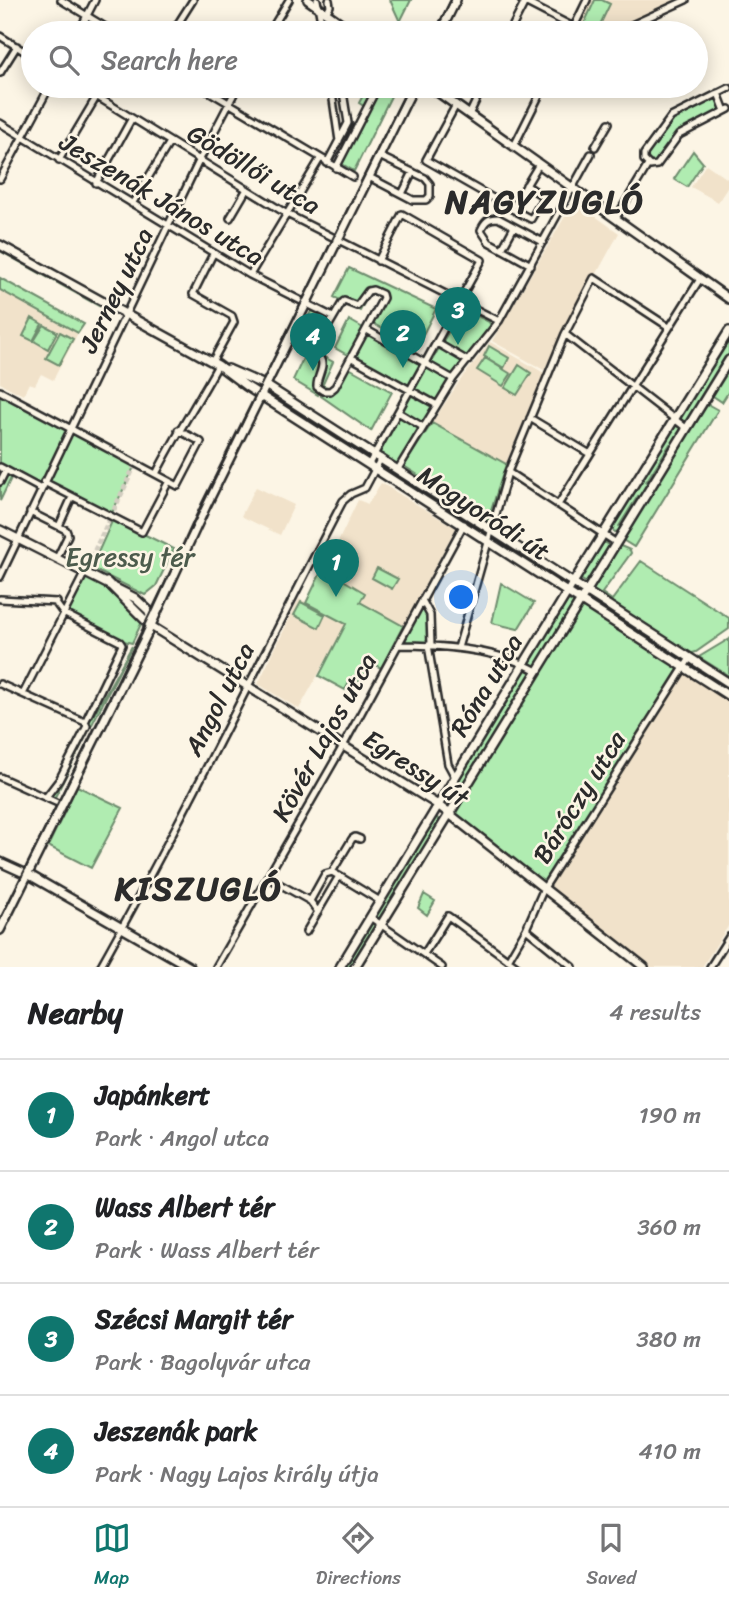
<!DOCTYPE html>
<html lang="en">
<head>
<meta charset="utf-8">
<style>
  :root { --surface:#fff; --page:#f2f2f2; --text:#202124; --muted:#757577; --line:#e0e0e0; --accent:#0f766e }
  body { margin:0; font-family:Sriracha,sans-serif; background:var(--page); color:var(--text) }
  .you { position:absolute; left:462px; top:598px; width:24px; height:24px; margin:-18px; border:5px solid #fff; border-radius:50%; background:#1a73e8; box-shadow:0 0 0 10px #1a73e833 }
  .badge { display:grid; place-items:center; width:46px; height:46px; border-radius:50%; background:var(--accent); color:#fff; font-size:23px; font-weight:700 }
  .pin { position:absolute; translate:-50% -58px; filter:drop-shadow(0 2px 4px #0008) }
  .pin::after { content:''; position:absolute; top:37px; width:24px; height:21px; background:inherit; clip-path:polygon(0 0,100% 0,50% 100%) }
  .list { margin:0; padding:0; list-style:none }
  h2 { display:flex; justify-content:space-between; align-items:center; height:91px; margin:0; padding:0 28px; font-size:30px }
  h2 small { font-size:23px; font-weight:400; color:var(--muted) }
  .list li { display:grid; grid-template-columns:46px 1fr auto; gap:21px; align-items:center; box-sizing:border-box; height:112px; padding:0 28px; border-top:2px solid var(--line) }
  .list b { display:block; font-size:26px; white-space:nowrap }
  .list p { margin:0; font-size:23px; white-space:nowrap; color:var(--muted) }
  .list em { font-size:23px; font-style:normal; color:var(--muted) }
  .icon { flex:none; width:38px; height:38px; fill:none; stroke:currentColor; stroke-width:2; stroke-linecap:round; stroke-linejoin:round }
  .map { position:relative; flex:none; width:729px; height:967px; overflow:hidden }
  .search { position:absolute; background:var(--surface); box-shadow:0 4px 18px #0003; left:21px; right:21px; top:21px; height:77px; display:flex; align-items:center; gap:18px; box-sizing:border-box; padding:0 24px; border-radius:38px; color:var(--muted); font-size:26px }
  .sheet { height:539px; background:var(--surface) }
  nav { display:flex; justify-content:space-around; align-items:center; box-sizing:border-box; height:98px; border-top:2px solid var(--line); background:var(--surface); font-size:19px; color:var(--muted) }
  nav a { display:grid; justify-items:center; gap:4px }
  nav .on { color:var(--accent) }
  .map>svg:first-child { display:block }
  .built { fill:#f1e2ca }
  .green { fill:#b0ecb1; stroke:#6e8c6e; stroke-width:2 }
  .lines { fill:none; stroke-linecap:round; stroke-linejoin:round }
  .street-tunnel { stroke:#d2cdc0; stroke-width:5; stroke-dasharray:5 2.5; stroke-linecap:butt }
  .street-casing { stroke:#2b2b2b; stroke-width:10 }
  .secondary-casing { stroke:#2b2b2b; stroke-width:12 }
  .street { stroke:#fcf5e5; stroke-width:5 }
  .secondary { stroke:#fcf5e5; stroke-width:7 }
  .tram { stroke:#2b2b2b; stroke-width:2 }
  .labels { text-anchor:middle; stroke-width:5; stroke-linejoin:round; paint-order:stroke }
  .street-label { font-size:26px; fill:#2b2b2b; stroke:#fcf5e5 }
  .park-label { font-size:26px; fill:#4c5b4c; stroke:#fcf5e5 }
  .district-label { font-size:33px; font-weight:bold; letter-spacing:2px; fill:#2b2b2b; stroke:#fcf5e5 }
</style>
</head>
<body>
<div class="map">
<svg width="729" height="967" viewBox="0 0 729 967">
  <rect width="100%" height="100%" fill="#fcf5e5"/>
  <filter id="ink" filterUnits="userSpaceOnUse"><feTurbulence type="fractalNoise" baseFrequency=".0143" numOctaves="2"/><feDisplacementMap in="SourceGraphic" scale="14" xChannelSelector="R" yChannelSelector="G"/><feConvolveMatrix kernelMatrix="1 2 1 2 8 2 1 2 1" color-interpolation-filters="sRGB"/></filter>
  <g filter="url(#ink)">
    <path class="built" d="M591,0H681L609,33H590L577,25Z
      M706,164L729,180V185L718,202L691,187Z
      M574,201L619,233L544,370L492,341Z
      M0,290L78,333L53,380L41,374L35,385L29,383L23,395L0,383Z
      M490,342L544,373L506,464L432,423L459,382Z
      M381,483L456,528L403,626L359,601L299,709L258,684L299,599L309,603L358,500L368,504Z
      M256,487L294,505L280,535L241,516Z
      M685,668L729,697V925L702,967H651L548,884Z"/>
    <path class="green" d="M390,0H411L400,22Z
      M595,0H602L610,4L597,31L584,24Z
      M368,86H396L354,171L337,161L365,107L359,103Z
      M717,96L722,110L676,135L658,162L649,161L646,157V152L667,122Z
      M693,151L703,163L687,187L674,179Z
      M0,246L101,302L99,306L0,251Z
      M349,268L436,309L416,348L374,324L383,296L369,294L360,311L334,297Z
      M0,278L84,324L78,333L0,290Z
      M462,308L489,322L491,326L451,376L430,364Z
      M312,310L328,319L321,331L305,322Z
      M32,318L42,324L33,341L23,336Z
      M349,320L453,379L437,405L335,348Z
      M44,325L57,332L48,349L34,341Z
      M60,332L73,339L59,365L46,358Z
      M729,337V355L674,446L670,444L646,482L650,485L642,498L638,496L619,526L621,528L620,531L614,532L612,528L614,524Z
      M489,346L509,358L504,368L484,356Z
      M308,348L333,362L318,395L293,380Z
      M485,358L511,374L503,386L477,370Z
      M729,363V391L722,402L713,396L714,388Z
      M218,365L255,379L729,683V696L685,668L544,888L449,813L579,600Z
      M519,365L531,373L517,395L505,388Z
      M349,368L392,392L371,431L321,396L324,386L337,389Z
      M0,391L136,463L111,515L44,483L41,489L13,474L0,501Z
      M410,392L435,406L397,467L376,453Z
      M709,405L718,410L634,547L621,539L703,407Z
      M432,423L506,464L488,520L404,466Z
      M113,519L174,549L156,586L145,595L91,568Z
      M603,543H607L609,549L587,583L580,579Z
      M618,545L630,550L631,553L602,593L612,600L641,561L729,618V629L696,652L689,654L594,593L592,586Z
      M323,568L365,593L360,602L403,626L381,668L371,663L361,682L352,677L345,690L319,676L346,624L306,603Z
      M377,568L398,579L392,589L372,578Z
      M81,573L107,586L142,622L132,643L112,638L63,613Z
      M501,583L534,603L518,629L492,623Z
      M568,600L575,603L451,804L444,799Z
      M301,602L325,615L319,628L294,615Z
      M422,604L428,617V642H403Z
      M729,639V676L699,657Z
      M132,646L54,799L49,796C61,782 92,734 89,718H92Z
      M77,786L123,808L91,868L48,846Z
      M435,816L441,822L351,967H342Z
      M424,894L435,901L427,915L418,908Z"/>
    <g class="lines">
      <path class="street-tunnel" d="M85,571L136,463"/>
      <g class="street-casing">
        <path id="street" d="M61,0L115,33
          M317,0L323,33
          M521,0L585,33
          M326,13L330,6L329,0
          M78,33L95,0
          M172,33L193,0
          M269,33L289,0
          M509,33L525,2
          M571,33L587,0
          M614,33L686,0
          M0,36L33,57
          M0,73L17,46
          M80,86L287,214L499,321
          M200,86L353,177
          M331,86L339,141
          M729,88L671,117L644,154V160L650,166L657,165L679,135L729,109
          M718,93L725,111
          M456,105L426,160L512,209
          M469,115L483,86
          M0,123L250,275L333,317
          M514,146L544,86
          M595,147L609,123
          M59,160L97,96
          M327,163L348,123L342,86
          M336,168L378,86
          M369,177L413,200H426L430,196V184L425,178L379,156
          M0,179L50,86
          M96,183L132,118
          M526,185L544,197L531,219L512,209C521,194 530,179 539,164
          M402,194L413,172
          M132,204L170,142
          M230,218L247,189
          M616,218L648,165
          M502,249L514,227
          M531,265L489,242L481,230C485,221 488,218 498,218L543,242
          M250,275L320,159
          M373,290L382,294L383,298L335,387L330,391H323L317,387C316,378 325,367 321,360C320,356 316,354 314,351L342,303L344,301L357,306L368,291Z
          M367,330L453,379
          M565,334L686,428
          M437,343L468,361
          M352,358L437,405
          M212,362L234,322L232,316L193,294L213,254
          M0,391L178,486L201,442L178,430
          M398,412L423,427
          M530,418L590,454
          M369,464L482,260L402,214L378,261
          M0,467L41,489
          M398,469L453,379L499,321L591,154
          M508,472L615,542
          M156,474C175,436 198,402 218,365
          M0,482L6,470
          M44,482L142,532L169,481
          M558,505L700,279
          M30,512L66,530L68,535L57,558
          M59,526L72,497
          M0,577L199,161L238,86
          M0,599L57,602
          M422,600L430,615L431,645
          M398,645C443,645 498,649 537,671
          M428,645L448,764L455,777
          M458,648L508,472L565,334L594,278L669,327
          M0,684L85,722
          M23,694L85,572
          M0,777L62,805
          M46,797L59,780L87,726L85,722L122,645L120,642L63,613L55,602
          M339,876L380,901
          M267,877L310,901L318,912
          M310,901L325,874L332,872
          M370,917L442,967
          M526,929L573,967
          M306,932L339,876L332,872L352,839L355,837L360,839
          M424,954L448,916L518,967
          M508,960L526,929L544,888L690,658
          M100,967C186,814 262,656 343,501L351,494L365,488L381,458
          M216,967L343,746L464,524
          M710,967L729,937"/>
      </g>
      <g class="secondary-casing">
        <path id="secondary" d="M308,0L355,33
          M440,33L456,0
          M429,86L729,299
          M0,245L218,365L246,386L729,696
          M228,369L267,386L729,683
          M0,530L135,598L149,611L151,621
          M107,582L151,626L438,805L644,967
          M0,862L33,877L190,967
          M0,930L146,636L206,506L414,86
          M340,967L576,578L729,331
          M355,967L729,360"/>
      </g>
      <use href="#street" class="street"/>
      <use href="#secondary" class="secondary"/>
      <path class="tram" d="M434,33L451,0
        M0,920C138,643 269,362 409,86"/>
    </g>
  </g>
  <g class="labels">
    <g class="street-label">
      <text transform="translate(254 169) rotate(31)" y="9">Gödöllői utca</text>
      <text transform="translate(162 199) rotate(31)" y="9">Jeszenák János utca</text>
      <text transform="translate(116 290) rotate(-64)" y="9">Jerney utca</text>
      <text transform="translate(484 513) rotate(33)" y="9">Mogyoródi út</text>
      <text transform="translate(486 685) rotate(-59)" y="9">Róna utca</text>
      <text transform="translate(219 699) rotate(-63)" y="9">Angol utca</text>
      <text transform="translate(324 737) rotate(-61)" y="9">Kövér Lajos utca</text>
      <text transform="translate(416 768) rotate(33)" y="9">Egressy út</text>
      <text transform="translate(579 797) rotate(-58)" y="9">Báróczy utca</text>
    </g>
    <g class="park-label">
      <text x="130" y="566">Egressy tér</text>
    </g>
    <g class="district-label">
      <text x="545" y="213">NAGYZUGLÓ</text>
      <text x="199" y="900">KISZUGLÓ</text>
    </g>
  </g>
</svg>
<div class="you"></div>
<div class="pin badge" style="left:336px;top:597px">1</div>
<div class="pin badge" style="left:403px;top:368px">2</div>
<div class="pin badge" style="left:458px;top:345px">3</div>
<div class="pin badge" style="left:313px;top:371px">4</div>
<div class="search"><svg class="icon" aria-label="search" viewBox="0 0 24 24"><circle cx="10" cy="10" r="6"/><path d="M15 15l6 6"/></svg>Search here</div>
</div>
<section class="sheet">
<h2>Nearby<small>4 results</small></h2>
<ul class="list">
<li><span class="badge">1</span><div><b>Japánkert</b><p>Park · Angol utca</p></div><em>190 m</em></li>
<li><span class="badge">2</span><div><b>Wass Albert tér</b><p>Park · Wass Albert tér</p></div><em>360 m</em></li>
<li><span class="badge">3</span><div><b>Szécsi Margit tér</b><p>Park · Bagolyvár utca</p></div><em>380 m</em></li>
<li><span class="badge">4</span><div><b>Jeszenák park</b><p>Park · Nagy Lajos király útja</p></div><em>410 m</em></li>
</ul>
</section>
<nav>
<a class="on"><svg class="icon" aria-label="map" viewBox="0 0 24 24"><path d="M3 6l6-2 6 2 6-2v14l-6 2-6-2-6 2zM9 4v14M15 6v14"/></svg>Map</a>
<a><svg class="icon" aria-label="directions" viewBox="0 0 24 24"><path d="M12 3l9 9-9 9-9-9zM9 14v-3h6M13 9l2 2-2 2"/></svg>Directions</a>
<a><svg class="icon" aria-label="saved" viewBox="0 0 24 24"><path d="M7 4h10v16l-5-4-5 4z"/></svg>Saved</a>
</nav>
</body>
</html>
